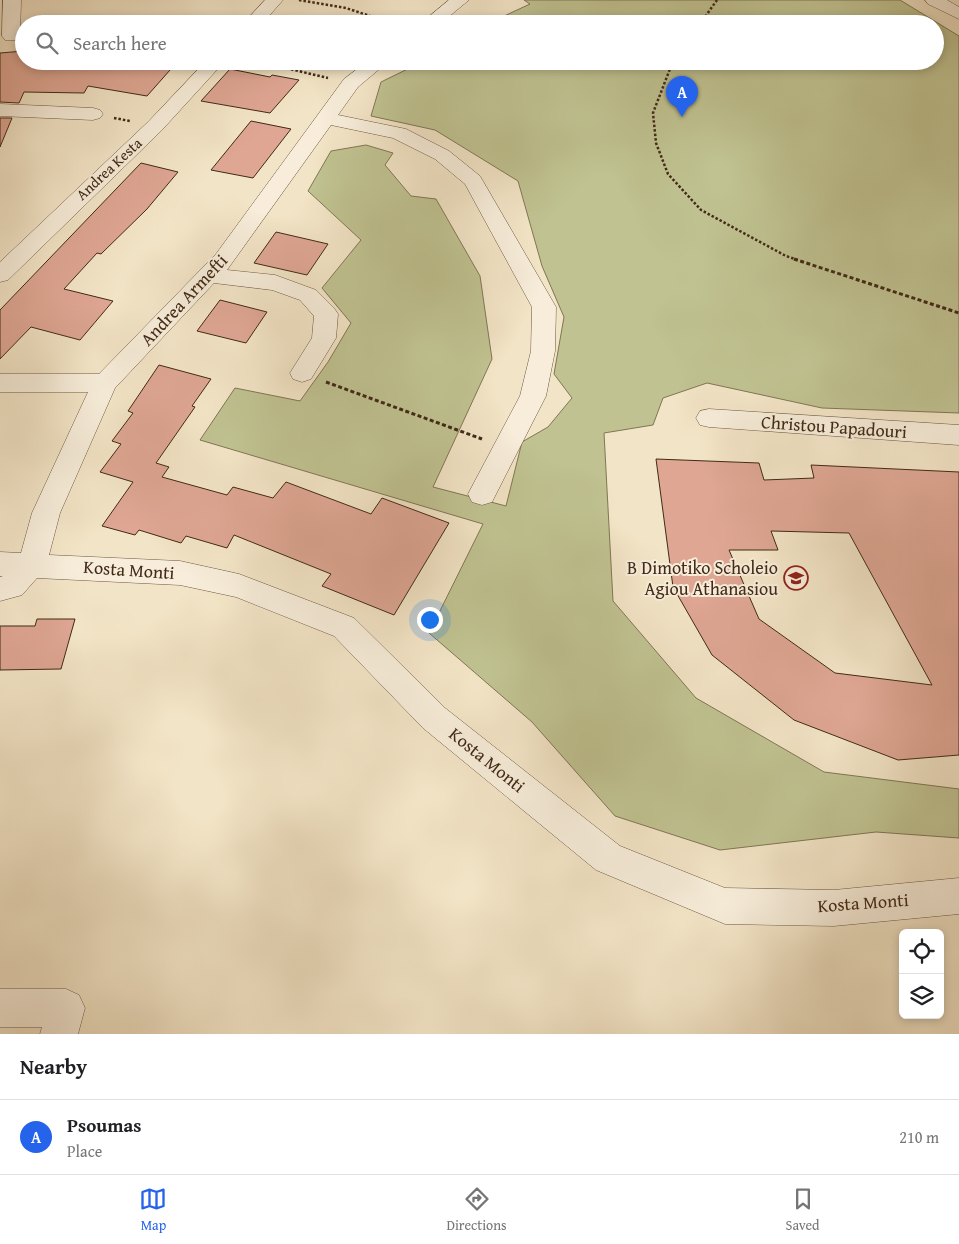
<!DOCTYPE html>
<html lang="en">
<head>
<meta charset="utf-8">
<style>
  :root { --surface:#fff; --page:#f2f2f2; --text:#202124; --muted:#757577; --line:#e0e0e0; --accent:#2563eb }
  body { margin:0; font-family:"Gentium Book Plus",serif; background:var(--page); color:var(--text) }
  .controls { position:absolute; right:15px; bottom:15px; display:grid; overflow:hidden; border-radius:8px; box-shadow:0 2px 8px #0003 }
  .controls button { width:45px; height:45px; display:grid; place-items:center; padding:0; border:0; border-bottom:1px solid var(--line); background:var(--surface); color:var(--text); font:25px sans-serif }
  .you { position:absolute; left:429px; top:619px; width:18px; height:18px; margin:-12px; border:4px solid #fff; border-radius:50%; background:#1a73e8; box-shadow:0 0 0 8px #1a73e833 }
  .badge { display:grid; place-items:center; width:32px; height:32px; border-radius:50%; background:var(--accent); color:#fff; font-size:16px; font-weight:700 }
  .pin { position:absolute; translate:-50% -41px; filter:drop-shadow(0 1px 2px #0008) }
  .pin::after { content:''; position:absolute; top:26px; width:18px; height:15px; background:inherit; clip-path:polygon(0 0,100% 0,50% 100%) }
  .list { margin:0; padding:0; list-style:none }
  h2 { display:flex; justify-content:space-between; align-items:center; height:65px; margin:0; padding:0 20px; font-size:21px }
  h2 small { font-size:16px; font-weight:400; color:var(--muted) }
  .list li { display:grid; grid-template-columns:32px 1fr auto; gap:15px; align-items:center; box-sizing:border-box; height:75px; padding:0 20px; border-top:1px solid var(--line) }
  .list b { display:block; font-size:19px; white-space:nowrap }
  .list p { margin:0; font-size:16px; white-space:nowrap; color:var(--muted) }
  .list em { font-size:16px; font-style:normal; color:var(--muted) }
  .icon { flex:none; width:28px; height:28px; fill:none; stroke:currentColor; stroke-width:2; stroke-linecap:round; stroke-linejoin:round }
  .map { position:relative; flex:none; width:959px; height:1034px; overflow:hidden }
  .search { position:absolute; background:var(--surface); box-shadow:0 2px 8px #0003; left:15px; right:15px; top:15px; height:55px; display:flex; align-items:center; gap:12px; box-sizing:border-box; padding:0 18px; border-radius:28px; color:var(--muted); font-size:19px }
  .sheet { height:140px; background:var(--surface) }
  nav { display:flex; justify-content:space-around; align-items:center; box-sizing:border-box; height:70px; border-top:1px solid var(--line); background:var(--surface); font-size:14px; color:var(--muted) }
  nav a { display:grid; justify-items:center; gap:2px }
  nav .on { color:var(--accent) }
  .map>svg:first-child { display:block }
  .green { fill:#c0c291; stroke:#807654 }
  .building { fill:#dea693; stroke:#412a17; fill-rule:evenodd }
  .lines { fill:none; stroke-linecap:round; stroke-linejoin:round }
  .street-casing { stroke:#6d5843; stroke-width:1 }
  .path-far1 { stroke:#412a17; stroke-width:2.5; stroke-dasharray:2.5 2; stroke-linecap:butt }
  .path { stroke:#412a17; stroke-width:3; stroke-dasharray:4 2.5; stroke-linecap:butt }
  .street { fill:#f7edda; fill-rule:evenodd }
  .labels { text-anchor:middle; stroke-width:4; stroke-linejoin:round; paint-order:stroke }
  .far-street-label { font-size:15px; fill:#412a17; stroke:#f7edda }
  .street-label { font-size:18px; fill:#412a17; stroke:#f7edda }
  .poi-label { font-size:18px; fill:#412a17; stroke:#f7edda; text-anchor:end }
</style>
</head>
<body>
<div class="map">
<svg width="959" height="1034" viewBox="0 0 959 1034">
  <rect width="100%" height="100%" fill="#f2e4c6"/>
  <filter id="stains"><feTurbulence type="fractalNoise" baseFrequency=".004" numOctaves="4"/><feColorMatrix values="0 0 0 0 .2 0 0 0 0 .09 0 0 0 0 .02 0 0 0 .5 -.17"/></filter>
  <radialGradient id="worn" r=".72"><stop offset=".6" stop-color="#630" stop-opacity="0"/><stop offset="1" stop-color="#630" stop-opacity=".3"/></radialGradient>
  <path class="green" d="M524,0H900L959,36V413L822,408L707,383L663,398L653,425L604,433L613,601L696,698L824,772L959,789V838L876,832L720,850L615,816L532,722L429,633L483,524L200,440L235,388L300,401L328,362L351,323L322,288L361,240L308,191L331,151L366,145L393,153L385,165L411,196L436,199L480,276L492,359L433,487L506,506L522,442L548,427L572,398L554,374L564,317L542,266L518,181L435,130L371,116L381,82L424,61H935V24H487L530,4Z"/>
  <path class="building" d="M24,51V61H178L147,96L88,86L84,93L24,92L19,103L0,102V53Z
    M230,69L270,77L272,75L299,80L270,113L201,101Z
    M0,118H12L0,147Z
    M251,121L291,129L253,178L211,170Z
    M141,163L178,172L147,209L101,254L97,253L64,289L113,301L80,340L31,327L0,359V310Z
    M276,232L328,244L307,275L254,263Z
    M220,300L267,312L246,343L197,331Z
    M159,365L211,379L192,406L195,407L156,463L169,467L162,477L227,495L233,487L273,498L286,482L371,514L382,498L449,523L394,615L322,586L331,574L234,535L227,548L186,536L181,543L139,530L135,535L102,526L133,482L100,472L121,444L112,441L133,413L128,411Z
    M656,459L759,463L764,480L814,478L811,465L959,472V755L898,760L794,720L712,655L673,587ZM771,531L849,533L932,685L835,673L759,619L729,550H778Z
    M37,619H75L61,669L0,670V626H35Z"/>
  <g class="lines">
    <g class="street-casing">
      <path id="street" d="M3,0H21L20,36L17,40H5L2,36Z
        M265,0H283L262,24H243Z
        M449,0H469L440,24H420Z
        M925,0H947L959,7V19L928,4Z
        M206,61H225L162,130L8,280L0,282V262L148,122Z
        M368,61H389L358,87L338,115L406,129L449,151L480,176L556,307L555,351L546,396L492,502L482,505L472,502L468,494L520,396L531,351L532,307L465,184L435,159L393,138L331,125L227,270L275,275L316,290L334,308L338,314L336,338L311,379L302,382L293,379L290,373L312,338L314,316L300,300L272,290L214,283L115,388L60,513L49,555L180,561L239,574L354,618L445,708L620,846L725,888L834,890L959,878V914L834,926L725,924L596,870L423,728L334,636L236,597L180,585L37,578L22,595L0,601V577L3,576H0V552L21,553L32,513L88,392H0V374H99L216,254L344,79Z
        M0,104L93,108L100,110L103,114L100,118L93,120L0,116Z
        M709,409L959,425V445L709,427L700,425L696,418L700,411Z
        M0,989H66L79,995L85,1008L78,1034H40L42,1027H0Z"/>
    </g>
    <path class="path-far1" d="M299,0L346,8L394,24
      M700,24L717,0
      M256,61L328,78
      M673,61L653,113L656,143L668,174L701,210L786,256L798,260
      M114,118L130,121"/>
    <path class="path" d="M794,259L959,313
      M326,382L482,439"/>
    <use href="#street" class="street"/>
  </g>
  <defs>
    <g id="school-ring" transform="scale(1.25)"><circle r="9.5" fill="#f7edda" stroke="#8f2418" stroke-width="1.5"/><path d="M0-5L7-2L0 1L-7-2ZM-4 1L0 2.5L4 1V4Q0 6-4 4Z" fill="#8f2418"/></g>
  </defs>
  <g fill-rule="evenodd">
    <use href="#school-ring" x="796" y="578"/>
  </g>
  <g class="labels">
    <g class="far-street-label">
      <text transform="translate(109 169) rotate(-43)" y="5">Andrea Kesta</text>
    </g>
    <g class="street-label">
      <text transform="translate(184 300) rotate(-47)" y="6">Andrea Armefti</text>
      <text transform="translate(834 427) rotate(4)" y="6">Christou Papadouri</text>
      <text transform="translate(129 570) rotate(4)" y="6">Kosta Monti</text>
      <text transform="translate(487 760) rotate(39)" y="6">Kosta Monti</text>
      <text transform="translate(863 903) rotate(-4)" y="6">Kosta Monti</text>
    </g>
    <g class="poi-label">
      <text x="778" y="574">B Dimotiko Scholeio<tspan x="778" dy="21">Agiou Athanasiou</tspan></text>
    </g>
  </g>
  <rect width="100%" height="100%" filter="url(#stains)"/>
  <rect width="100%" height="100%" fill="url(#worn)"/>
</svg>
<div class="controls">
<button><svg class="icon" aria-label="locate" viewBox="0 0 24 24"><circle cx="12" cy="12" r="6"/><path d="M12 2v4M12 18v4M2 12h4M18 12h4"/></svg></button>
<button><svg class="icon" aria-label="layers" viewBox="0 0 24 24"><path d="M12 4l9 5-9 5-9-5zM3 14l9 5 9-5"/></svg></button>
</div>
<div class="you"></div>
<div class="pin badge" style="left:682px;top:117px">A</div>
<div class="search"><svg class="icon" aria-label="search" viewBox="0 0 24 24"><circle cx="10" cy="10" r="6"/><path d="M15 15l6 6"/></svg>Search here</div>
</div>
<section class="sheet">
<h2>Nearby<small></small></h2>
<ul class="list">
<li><span class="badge">A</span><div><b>Psoumas</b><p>Place</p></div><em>210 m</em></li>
</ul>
</section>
<nav>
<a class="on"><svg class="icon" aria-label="map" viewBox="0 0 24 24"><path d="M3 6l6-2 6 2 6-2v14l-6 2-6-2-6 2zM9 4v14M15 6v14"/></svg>Map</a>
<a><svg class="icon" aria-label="directions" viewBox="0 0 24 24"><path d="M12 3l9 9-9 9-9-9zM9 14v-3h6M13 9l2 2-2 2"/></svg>Directions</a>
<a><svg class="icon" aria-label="saved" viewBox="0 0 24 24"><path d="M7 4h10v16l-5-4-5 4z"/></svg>Saved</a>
</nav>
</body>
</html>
